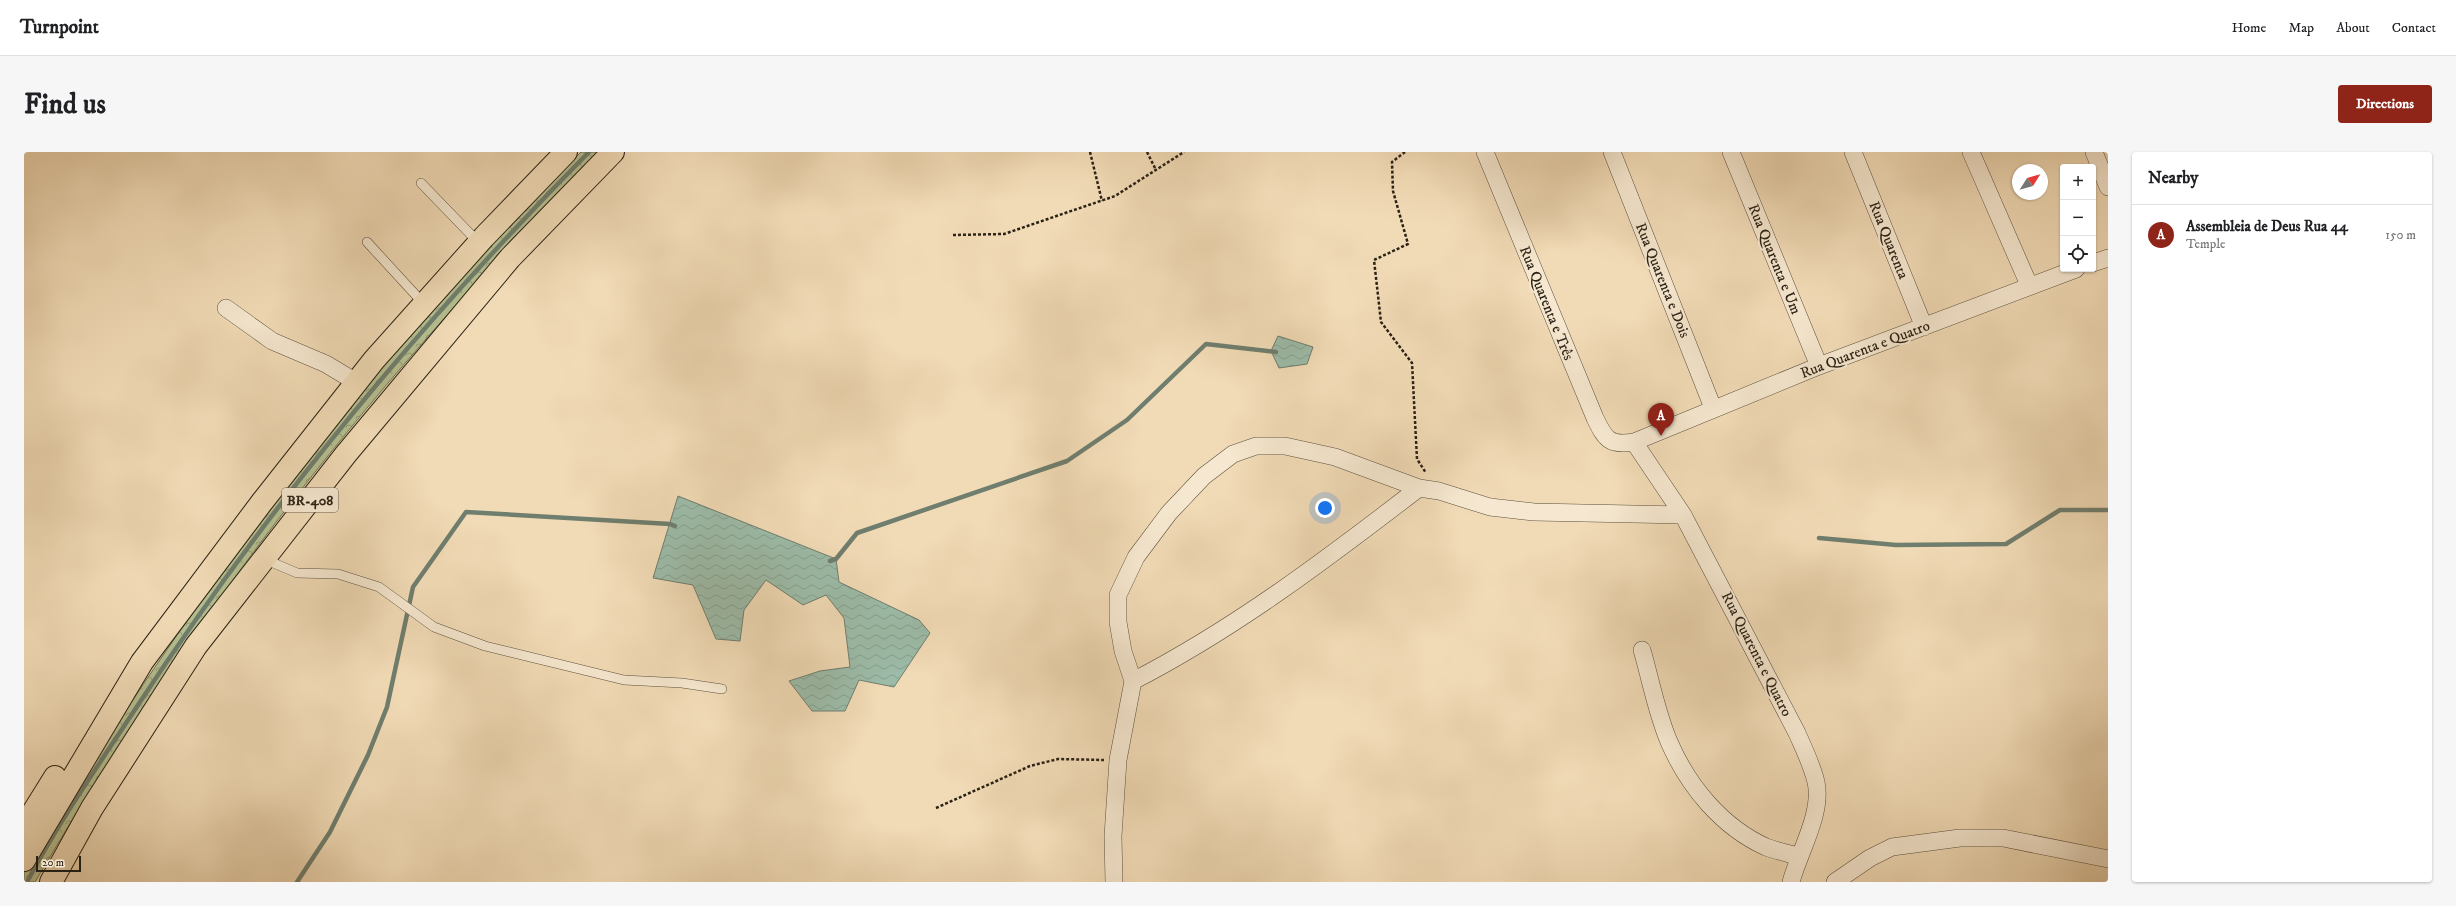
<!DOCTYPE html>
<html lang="en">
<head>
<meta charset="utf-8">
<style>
  :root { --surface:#fff; --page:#f6f6f6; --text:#202124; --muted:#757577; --line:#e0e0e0; --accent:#8f2418 }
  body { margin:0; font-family:"IM FELL DW Pica",serif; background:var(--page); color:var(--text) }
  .controls { position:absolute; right:12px; top:12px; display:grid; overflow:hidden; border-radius:4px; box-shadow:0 1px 3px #0004 }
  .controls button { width:36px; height:36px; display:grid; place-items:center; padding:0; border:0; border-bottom:1px solid var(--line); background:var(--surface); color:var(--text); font:20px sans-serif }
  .compass { position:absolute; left:1988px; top:12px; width:36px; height:36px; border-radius:50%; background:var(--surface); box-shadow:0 1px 3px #0004; rotate:53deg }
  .scale { position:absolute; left:12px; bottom:10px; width:45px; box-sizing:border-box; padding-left:4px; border:2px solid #2b2216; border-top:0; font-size:11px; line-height:14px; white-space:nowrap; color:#2b2216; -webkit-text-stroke:3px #f6e8d0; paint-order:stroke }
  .you { position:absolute; left:1301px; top:356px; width:14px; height:14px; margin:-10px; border:3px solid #fff; border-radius:50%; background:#1a73e8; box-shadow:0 0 0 6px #1a73e833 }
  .badge { display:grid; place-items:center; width:26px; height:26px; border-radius:50%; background:var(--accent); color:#fff; font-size:13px; font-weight:700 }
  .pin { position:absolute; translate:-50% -33px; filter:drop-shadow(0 1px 2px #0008) }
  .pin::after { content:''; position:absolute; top:21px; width:14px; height:12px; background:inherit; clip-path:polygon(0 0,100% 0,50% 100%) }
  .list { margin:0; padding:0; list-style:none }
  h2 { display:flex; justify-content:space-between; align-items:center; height:52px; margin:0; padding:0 16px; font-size:17px }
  h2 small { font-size:13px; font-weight:400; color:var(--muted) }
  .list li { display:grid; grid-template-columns:26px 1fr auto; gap:12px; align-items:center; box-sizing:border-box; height:60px; padding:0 16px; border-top:1px solid var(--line) }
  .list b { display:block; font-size:15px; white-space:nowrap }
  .list p { margin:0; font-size:13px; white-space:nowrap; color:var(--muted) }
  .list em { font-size:13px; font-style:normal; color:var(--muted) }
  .icon { flex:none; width:22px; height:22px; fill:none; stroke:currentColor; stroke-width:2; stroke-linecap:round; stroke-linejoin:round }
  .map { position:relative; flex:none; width:2084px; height:730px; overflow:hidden; border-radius:4px }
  header { display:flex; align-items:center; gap:24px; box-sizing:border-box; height:56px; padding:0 20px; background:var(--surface); border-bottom:1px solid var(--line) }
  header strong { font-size:19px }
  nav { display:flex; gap:22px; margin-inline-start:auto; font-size:14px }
  .intro { display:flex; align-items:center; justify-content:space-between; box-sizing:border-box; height:96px; padding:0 24px }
  h1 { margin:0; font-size:28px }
  .button { padding:10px 18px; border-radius:4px; background:var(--accent); color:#fff; font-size:14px; font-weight:700 }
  main { display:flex; gap:24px; padding:0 24px }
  aside { flex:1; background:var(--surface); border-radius:4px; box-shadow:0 1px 3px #0004 }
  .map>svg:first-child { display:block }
  .forest { fill:url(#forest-crowns); stroke:#707254 }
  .water { fill:url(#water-waves); stroke:#6f7e6e }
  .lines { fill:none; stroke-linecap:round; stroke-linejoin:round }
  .stream { stroke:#6f7e6e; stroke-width:4.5 }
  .lane-casing { stroke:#5c503e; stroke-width:10 }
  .street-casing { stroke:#5c503e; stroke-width:18 }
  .highway-casing { stroke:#2b2216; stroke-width:24 }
  .path { stroke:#2b2216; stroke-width:2.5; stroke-dasharray:3 2; stroke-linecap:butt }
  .lane { stroke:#f6e8d0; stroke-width:9 }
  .street { stroke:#f6e8d0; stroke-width:17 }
  .highway { stroke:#f1dbb6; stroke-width:22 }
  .labels { text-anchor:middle; stroke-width:4; stroke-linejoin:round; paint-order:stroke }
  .shield { fill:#f6e8d0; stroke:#685d4e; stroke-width:1 }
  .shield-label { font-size:14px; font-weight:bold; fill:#2b2216 }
  .street-label { font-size:15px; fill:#2b2216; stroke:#f6e8d0 }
</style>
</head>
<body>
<header>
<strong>Turnpoint</strong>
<nav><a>Home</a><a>Map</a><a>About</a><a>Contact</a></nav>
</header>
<div class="intro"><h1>Find us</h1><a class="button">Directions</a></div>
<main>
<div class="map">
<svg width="2084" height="730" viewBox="0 0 2084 730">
  <defs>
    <pattern id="forest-crowns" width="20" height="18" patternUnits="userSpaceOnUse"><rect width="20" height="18" fill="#b6c191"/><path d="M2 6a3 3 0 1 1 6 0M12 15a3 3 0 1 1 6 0" fill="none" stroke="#949c75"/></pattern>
    <pattern id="water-waves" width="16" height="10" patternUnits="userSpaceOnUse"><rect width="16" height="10" fill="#9cbca9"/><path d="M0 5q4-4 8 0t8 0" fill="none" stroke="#87a191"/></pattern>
  </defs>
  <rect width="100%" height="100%" fill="#f1dbb6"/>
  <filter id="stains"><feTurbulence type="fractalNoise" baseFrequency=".005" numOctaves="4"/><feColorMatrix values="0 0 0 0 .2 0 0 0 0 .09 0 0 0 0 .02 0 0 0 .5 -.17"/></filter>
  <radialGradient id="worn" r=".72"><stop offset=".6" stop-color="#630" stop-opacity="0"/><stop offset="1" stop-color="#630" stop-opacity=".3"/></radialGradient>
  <path class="forest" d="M557,0H578C355,221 170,459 11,730H0V722C76,592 160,468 251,349C278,314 303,277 332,243C403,159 479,78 557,0Z"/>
  <path class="water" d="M1254,184L1289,195L1283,212L1255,216L1247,199Z
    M654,344L812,407L815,430L895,468L906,481L870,535L835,528L821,559H788L765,529L796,519L826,515L820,466L802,443L779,453L742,428L720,458L716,489L692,487L669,433L629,426Z"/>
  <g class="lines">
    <path class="stream" d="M1795,386L1872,393L1982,392L2036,358H2084
      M806,409L812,407L833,381L1043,309L1103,268L1182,192L1252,200
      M3,730C35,669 76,611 114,553C245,353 397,170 565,0
      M273,730L306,680L344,603L363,555L389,435L442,360L646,372L651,374"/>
    <g class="lane-casing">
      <path id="lane" d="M397,31L455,91
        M343,90L400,152
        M240,407L273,421L314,422L355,435L410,475L461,494L600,528L658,531L698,537"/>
    </g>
    <g class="street-casing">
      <path id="street" d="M1461,0L1571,266C1581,287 1585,294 1610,290L1795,214L2052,117
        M1588,0L1689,256
        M1707,0L1795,214
        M1829,0L1900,175
        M1947,0L2005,133
        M2070,0L2084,35
        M2069,111L2084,106
        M202,156L248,189L302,212L332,230
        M1610,290L1659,363L1773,581C1780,597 1788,613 1792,630C1799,661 1775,700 1767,730
        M1618,498C1627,529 1633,563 1646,592C1665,635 1698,675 1742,695C1752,699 1764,701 1774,704
        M1109,529C1212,476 1304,406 1395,336
        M1090,730L1089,684L1094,608L1109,529L1099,499L1094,470V443L1112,405L1145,361L1180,324L1209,302L1232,294H1261L1311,305L1395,336L1415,339L1466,355L1510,360L1659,363
        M1811,730L1846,706L1868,695L1936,686H1979L2084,707"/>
    </g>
    <g class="highway-casing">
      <path id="highway" d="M0,675L31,625
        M0,708L118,510L238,350L350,208L460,85L542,0
        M27,730L68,656L172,494L322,302L486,106L589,0"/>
    </g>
    <path class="path" d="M1066,0L1078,49
      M1123,0L1132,18
      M1381,0L1368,10L1369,39L1384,92L1350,108L1357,170L1388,211L1393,307L1402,321
      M929,83L980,82L1091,44L1160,0
      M912,656L1006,614L1034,607L1080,608"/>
    <use href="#lane" class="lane"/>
    <use href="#street" class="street"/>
    <use href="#highway" class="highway"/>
  </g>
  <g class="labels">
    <rect class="shield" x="258" y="336" width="56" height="24" rx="3"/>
    <g class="shield-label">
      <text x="286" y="353">BR-408</text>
    </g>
    <g class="street-label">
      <text transform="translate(1865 88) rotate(68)" y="5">Rua Quarenta</text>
      <text transform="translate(1751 107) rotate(68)" y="5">Rua Quarenta e Um</text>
      <text transform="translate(1639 128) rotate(68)" y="5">Rua Quarenta e Dois</text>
      <text transform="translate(1523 151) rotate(68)" y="5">Rua Quarenta e Três</text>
      <text transform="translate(1841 197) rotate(-21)" y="5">Rua Quarenta e Quatro</text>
      <text transform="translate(1733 502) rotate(63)" y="5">Rua Quarenta e Quatro</text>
    </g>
  </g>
  <rect width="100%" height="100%" filter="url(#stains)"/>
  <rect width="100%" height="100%" fill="url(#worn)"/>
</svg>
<div class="controls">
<button>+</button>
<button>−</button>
<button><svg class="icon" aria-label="locate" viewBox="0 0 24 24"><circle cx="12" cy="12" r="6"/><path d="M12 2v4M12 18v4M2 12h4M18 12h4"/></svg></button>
</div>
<svg class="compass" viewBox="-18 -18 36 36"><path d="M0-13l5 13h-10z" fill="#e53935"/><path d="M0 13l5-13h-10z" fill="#757577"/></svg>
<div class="scale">20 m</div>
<div class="you"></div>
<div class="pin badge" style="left:1637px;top:284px">A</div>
</div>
<aside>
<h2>Nearby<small></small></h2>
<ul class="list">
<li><span class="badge">A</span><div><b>Assembleia de Deus Rua 44</b><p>Temple</p></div><em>150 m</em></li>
</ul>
</aside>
</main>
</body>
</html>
